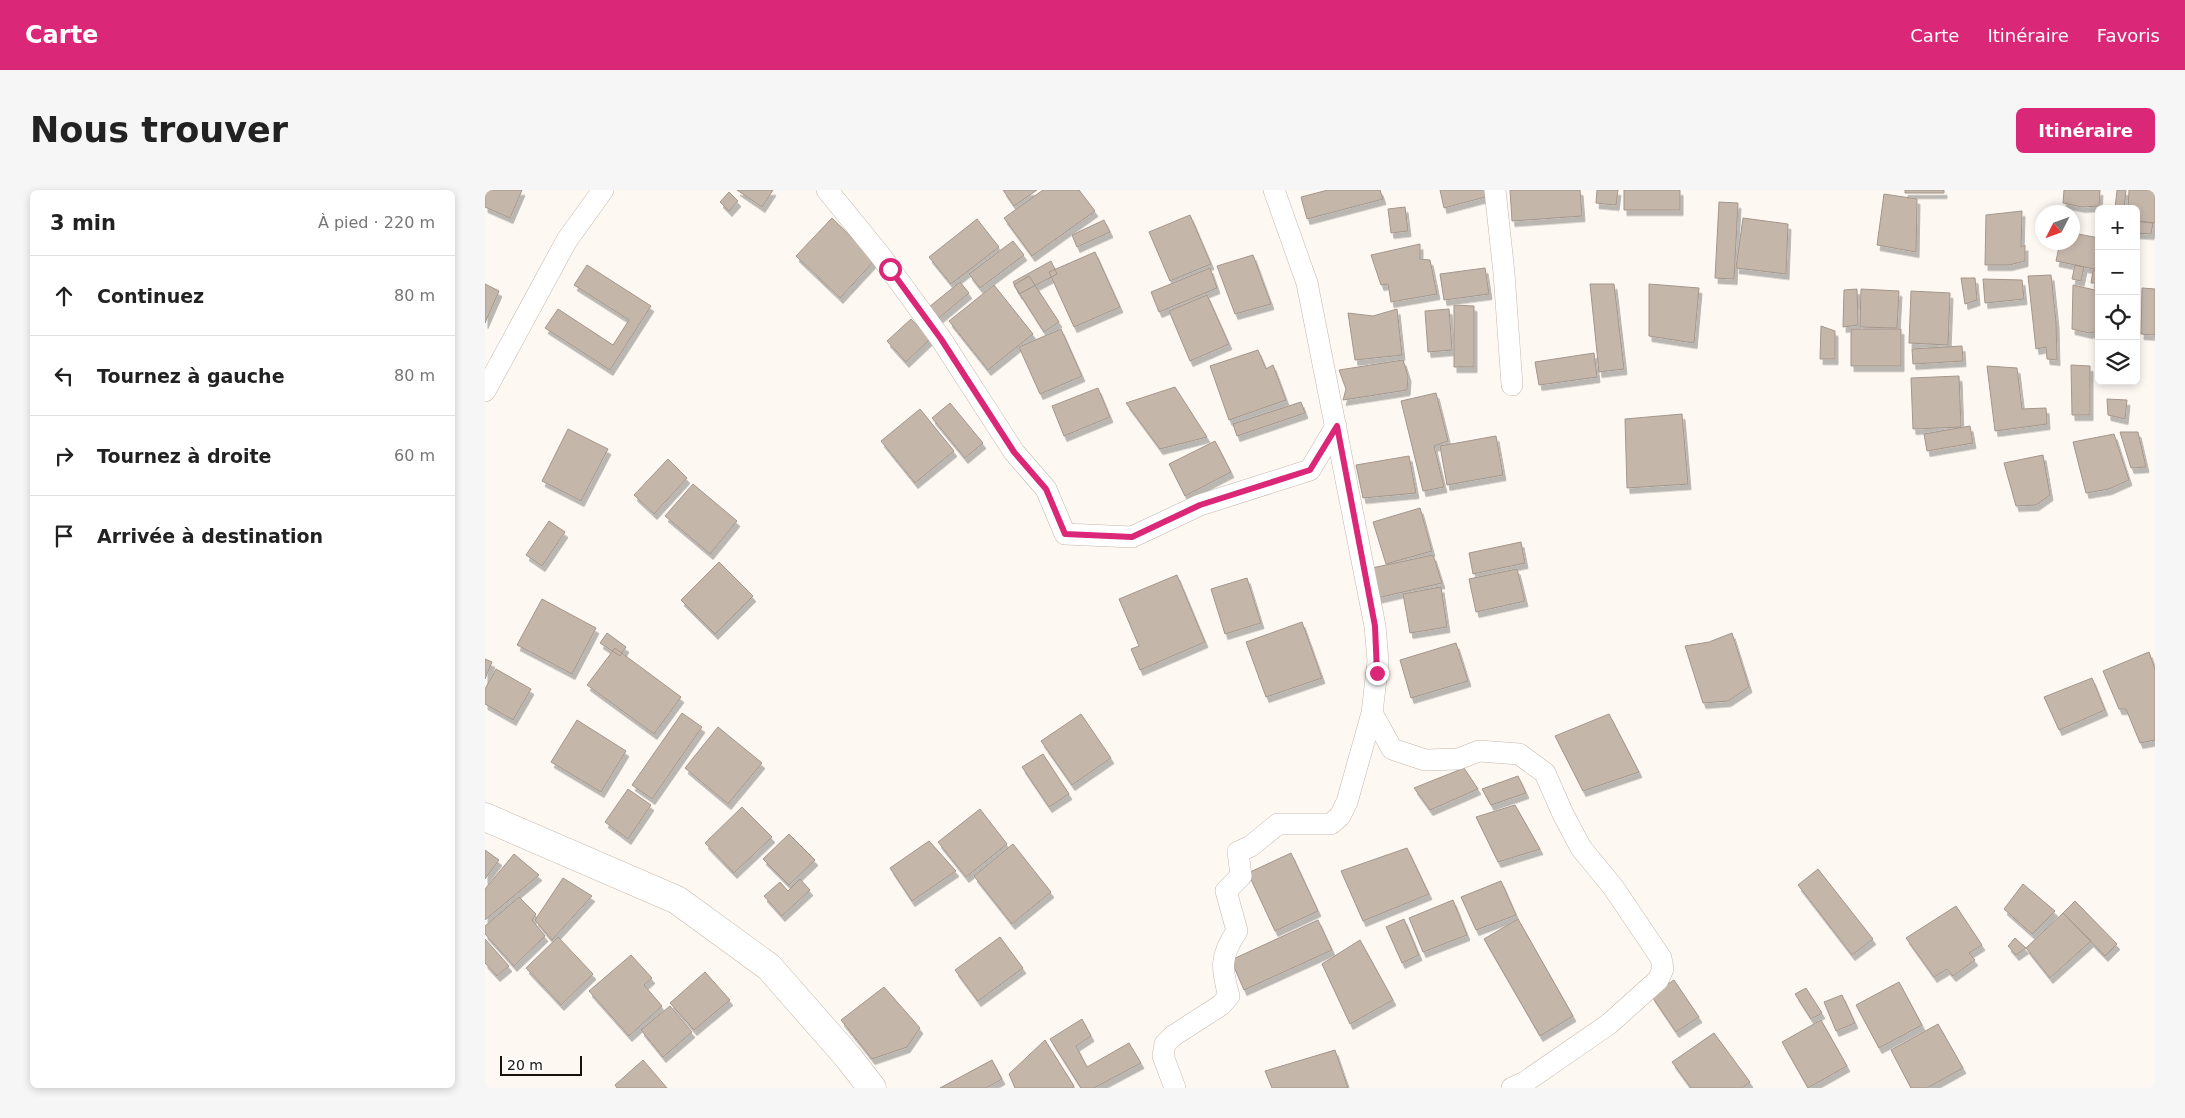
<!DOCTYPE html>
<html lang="fr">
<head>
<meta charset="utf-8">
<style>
  :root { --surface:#fff; --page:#f6f6f6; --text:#222; --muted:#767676; --line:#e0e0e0; --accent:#db2777 }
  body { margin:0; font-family:"DejaVu Sans",sans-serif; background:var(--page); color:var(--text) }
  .controls { position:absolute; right:15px; top:15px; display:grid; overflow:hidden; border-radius:8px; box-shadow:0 2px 8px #0003 }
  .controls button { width:45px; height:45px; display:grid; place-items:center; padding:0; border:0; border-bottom:1px solid var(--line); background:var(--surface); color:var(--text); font:25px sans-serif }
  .compass { position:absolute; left:1550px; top:15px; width:45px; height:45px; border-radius:50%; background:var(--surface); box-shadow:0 2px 8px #0003; rotate:228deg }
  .scale { position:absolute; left:15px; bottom:12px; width:82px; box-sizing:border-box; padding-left:5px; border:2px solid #17120e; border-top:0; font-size:14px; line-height:18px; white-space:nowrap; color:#17120e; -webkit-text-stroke:4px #fff; paint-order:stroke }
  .stop { position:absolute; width:15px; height:15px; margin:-11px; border:4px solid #db2777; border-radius:50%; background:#fff }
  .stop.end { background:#db2777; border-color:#fff; box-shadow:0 1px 5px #0008 }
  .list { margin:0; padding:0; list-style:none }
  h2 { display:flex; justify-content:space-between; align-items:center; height:65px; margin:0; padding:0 20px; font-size:21px }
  h2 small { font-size:16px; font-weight:400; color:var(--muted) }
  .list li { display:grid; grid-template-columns:32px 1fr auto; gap:15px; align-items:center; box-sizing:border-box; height:80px; padding:0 20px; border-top:1px solid var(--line) }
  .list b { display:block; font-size:19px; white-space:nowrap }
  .list em { font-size:16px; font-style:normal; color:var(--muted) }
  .icon { flex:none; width:28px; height:28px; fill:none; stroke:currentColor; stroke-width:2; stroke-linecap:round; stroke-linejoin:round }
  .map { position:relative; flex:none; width:1670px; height:898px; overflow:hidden; border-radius:8px }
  header { display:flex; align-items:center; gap:30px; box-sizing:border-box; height:70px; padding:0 25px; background:var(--accent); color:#fff }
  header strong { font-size:24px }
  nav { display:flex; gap:28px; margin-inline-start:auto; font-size:18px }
  .intro { display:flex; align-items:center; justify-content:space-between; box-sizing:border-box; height:120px; padding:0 30px }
  h1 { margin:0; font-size:35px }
  .button { padding:12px 22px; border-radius:8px; background:var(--accent); color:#fff; font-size:18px; font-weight:700 }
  main { display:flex; gap:30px; padding:0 30px }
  aside { flex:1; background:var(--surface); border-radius:8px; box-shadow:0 2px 8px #0003 }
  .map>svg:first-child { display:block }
  .building { fill:#c5b6aa; stroke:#a4968b; filter:url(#shadow) }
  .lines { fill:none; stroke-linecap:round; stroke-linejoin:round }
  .street-casing { stroke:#c5b7ab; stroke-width:22 }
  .secondary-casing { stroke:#c5b7ab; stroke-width:29 }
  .street { stroke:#fff; stroke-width:21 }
  .secondary { stroke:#fff; stroke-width:28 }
  .route { stroke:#db2777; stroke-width:6 }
</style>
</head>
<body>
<header>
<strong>Carte</strong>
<nav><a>Carte</a><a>Itinéraire</a><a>Favoris</a></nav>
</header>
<div class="intro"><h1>Nous trouver</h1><a class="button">Itinéraire</a></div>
<main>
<aside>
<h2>3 min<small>À pied · 220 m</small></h2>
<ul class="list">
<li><svg class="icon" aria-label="ahead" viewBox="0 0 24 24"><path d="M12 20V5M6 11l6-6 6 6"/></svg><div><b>Continuez</b></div><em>80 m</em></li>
<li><svg class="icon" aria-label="left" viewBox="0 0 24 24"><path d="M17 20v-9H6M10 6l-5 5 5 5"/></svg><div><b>Tournez à gauche</b></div><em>80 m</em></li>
<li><svg class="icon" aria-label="right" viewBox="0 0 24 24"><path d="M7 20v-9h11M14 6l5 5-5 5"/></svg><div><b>Tournez à droite</b></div><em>60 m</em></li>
<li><svg class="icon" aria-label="arrive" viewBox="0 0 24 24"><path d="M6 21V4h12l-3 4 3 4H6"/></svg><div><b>Arrivée à destination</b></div></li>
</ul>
</aside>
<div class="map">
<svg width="1670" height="898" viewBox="0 0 1670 898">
  <defs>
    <filter id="shadow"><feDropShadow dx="3" dy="5.5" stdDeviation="0" flood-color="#0004"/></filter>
  </defs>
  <rect width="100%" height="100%" fill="#fef8f3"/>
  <path class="building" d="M0,0H37L25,28L0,17Z
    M252,0H288L277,17Z
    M518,0H552L529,16Z
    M558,0H594L610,21L547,66L519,28Z
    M843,0H895L898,9L822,29L816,7Z
    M955,0H1003L1004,6L959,18Z
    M1025,0H1095L1097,26L1027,31Z
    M1112,0H1133L1131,15L1111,13Z
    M1139,0H1195V20H1139Z
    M1420,0H1459V3H1420Z
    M1579,0H1615L1614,16L1597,17L1578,13Z
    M1632,0H1641L1639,19H1630Z
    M1644,0H1670V33L1651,31V19H1643Z
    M244,2L253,11L244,21L235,12Z
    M1399,4L1432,9L1431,62L1392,55Z
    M1234,12L1253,13L1249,89L1230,88Z
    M920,17L923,41L906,43L903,19Z
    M1537,21L1536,57L1540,55V71L1524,75H1500L1501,25Z
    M705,25L726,74L685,91L664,42Z
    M347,28L390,70L355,108L311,66Z
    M1258,28L1303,34L1301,84L1251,78Z
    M492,29L514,57L466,94L444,67Z
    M619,30L625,42L592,57L587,45Z
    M1651,31L1668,33L1666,44L1651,43Z
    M1588,43L1614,48V80L1571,71L1575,52H1588Z
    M528,51L539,65L495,98L484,84Z
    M935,54V69L945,70L952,104L906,112L903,94L896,95L886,65Z
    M610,62L635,117L589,137L564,82Z
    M768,65L786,114L750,124L732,76Z
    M566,71L572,84L534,104L528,92Z
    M102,75L166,116L125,180L60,138L73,119L128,155L144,130L89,95Z
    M1590,75L1599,77L1596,91L1587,89Z
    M725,78L732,98L674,122L666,102Z
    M1000,78L1004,104L959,110L955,84Z
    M1608,80H1612L1611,93H1606Z
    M1566,85L1571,132L1572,170L1562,169L1561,157L1551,159L1543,86Z
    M544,86L574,132L559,142L529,95Z
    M1476,88H1490L1492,110L1480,114Z
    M1498,89L1537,90L1539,109L1500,113Z
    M475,92L484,103L454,128L444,117Z
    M0,94L14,101L0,133Z
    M1105,94H1129L1139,179L1114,182Z
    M1164,94L1214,98L1209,153L1164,146Z
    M509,95L548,144L503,180L464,131Z
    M1588,95L1614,101V141L1604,143L1587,139Z
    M1657,98L1670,99V145L1656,144Z
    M1372,99L1373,135L1358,137L1359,100Z
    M1376,99L1414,101L1412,138L1375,137Z
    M1426,101L1465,103L1463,155L1424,153Z
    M722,105L744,154L705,171L684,121Z
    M969,115L989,116V177H969Z
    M912,119L917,165L870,170L863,123L888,126Z
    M964,119L967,160L943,162L940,121Z
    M426,129L445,149L421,172L402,151Z
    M1336,136L1350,141V169H1335Z
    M576,139L597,186L555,204L534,157Z
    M1366,139H1416V176H1366Z
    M1477,156L1478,171L1428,174L1427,159Z
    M773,160L781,179L788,175L801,210L744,230L725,176Z
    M1109,163L1112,187L1054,195L1050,172Z
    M918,170L923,186L922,200L858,210L861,199L854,180Z
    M1586,175L1605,176V225H1587Z
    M1502,176L1532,178L1537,219L1561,218L1562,234L1510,241Z
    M1474,186L1476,237L1428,239L1426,188Z
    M690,197L722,247L675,259L641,213Z
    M613,198L625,227L579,246L567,216Z
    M951,203L963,251L949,256L959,297L938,301L916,211Z
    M1622,209L1642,210L1640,229L1623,225Z
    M816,212L820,223L752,246L748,234Z
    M465,213L498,253L480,268L447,228Z
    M435,219L469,261L430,293L396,251Z
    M1197,224L1203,294L1142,298L1140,229Z
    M1485,236L1488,253L1442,261L1439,244Z
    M83,239L123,259L96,311L57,291Z
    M1635,242H1653L1661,277L1646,278Z
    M1629,244L1644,290L1624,299L1601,303L1588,252Z
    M1011,246L1018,285L962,295L955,256Z
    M730,251L746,282L700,306L684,274Z
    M1558,265L1565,305L1551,315L1531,316L1519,273Z
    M924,266L931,303L878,308L871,275Z
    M183,269L202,288L169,324L149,305Z
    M208,294L252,331L225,364L180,326Z
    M935,318L947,361L901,374L888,332Z
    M64,331L80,342L57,376L41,365Z
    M1036,352L1040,373L988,384L984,363Z
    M948,365L957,393L892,408L882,379Z
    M234,372L268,406L230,444L196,410Z
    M1032,379L1040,411L991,422L984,389Z
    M692,385L720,452L655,480L646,459L654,456L634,409Z
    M762,388L776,433L740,444L726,399Z
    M956,397L962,437L925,443L918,404Z
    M57,409L111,438L87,484L32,455Z
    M817,432L837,488L781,507L761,452Z
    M122,443L141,457L135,466L115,453Z
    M1247,443L1264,497L1243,511L1218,513L1200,456L1224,452Z
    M971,453L983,491L926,508L915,470Z
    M130,458L196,507L169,544L102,495Z
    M1664,462L1670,479V550L1655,553L1641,519H1634L1618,481Z
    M0,469L7,472L0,489Z
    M11,479L46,499L28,530L0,514V499Z
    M1607,488L1620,520L1574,540L1559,507Z
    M197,523L217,537L167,609L147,595Z
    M596,524L626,568L587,595L556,551Z
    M1124,524L1154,582L1098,601L1070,546Z
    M92,530L141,561L116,602L66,572Z
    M233,537L277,573L243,614L200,578Z
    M558,564L584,604L564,617L537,577Z
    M979,578L993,599L945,620L929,598Z
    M1033,586L1041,603L1006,615L997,599Z
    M143,599L166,615L143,649L120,632Z
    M1030,615L1055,659L1013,672L991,627Z
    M257,617L287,647L249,683L220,653Z
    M495,619L522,654L481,687L453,652Z
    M304,644L330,670L304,695L278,669Z
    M444,651L471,681L427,711L405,678Z
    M528,654L566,702L527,734L489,686Z
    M922,658L944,704L878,731L856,681Z
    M0,660L14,670L0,689Z
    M806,663L833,721L790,741L763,683Z
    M29,664L54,685L0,730V699Z
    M1333,679L1388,749L1367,765L1313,695Z
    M78,688L107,706L67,750L50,730Z
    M315,689L325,700L297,726L279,706L295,692L303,701Z
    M1016,691L1031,725L991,740L976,707Z
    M1538,694L1570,721L1547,744L1519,719Z
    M34,707L51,724L47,730L60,746L29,776L0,744V736Z
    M968,710L982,745L938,762L924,728Z
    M1590,711L1632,754L1620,766L1578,723Z
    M1471,716L1497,755L1484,763L1490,770L1468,786L1462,779L1449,787L1421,748Z
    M1578,723L1606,751L1565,788L1541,758Z
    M919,729L934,765L917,773L901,737Z
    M1033,729L1088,826L1055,846L999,749Z
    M833,730L847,760L759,800L746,770Z
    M73,747L108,784L76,815L41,778Z
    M515,747L538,778L493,811L470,780Z
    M1530,748L1541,758L1531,765L1523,756Z
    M0,749L24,776L12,786L0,773Z
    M875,750L908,810L865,834L837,774Z
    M146,765L167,788L159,795L177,816L144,846L104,801Z
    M220,782L245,810L209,840L185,813Z
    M1189,790L1214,827L1191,842L1166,805Z
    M1414,792L1437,835L1394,858L1371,815Z
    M399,797L435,838L422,857L387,869L356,830Z
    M1321,798L1337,823L1326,829L1310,804Z
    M1357,805L1370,833L1351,841L1339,812Z
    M185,816L207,842L178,867L156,840Z
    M597,829L606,846L591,856L602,877L644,853L656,873L609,898H596L565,849Z
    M1336,830L1362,876L1323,898L1297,852Z
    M1453,834L1478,878L1442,898H1426L1406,860Z
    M1229,843L1265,892L1257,898H1206L1187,872Z
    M560,850L589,896L587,898H530L524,884Z
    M850,860L863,898H787L780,881Z
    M158,870L182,898H132L130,895Z
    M507,870L517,889L501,898H455Z"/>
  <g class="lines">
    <g class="street-casing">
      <path id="street" d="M342,0L395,65L456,149L529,262L561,299L580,344L647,347L715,315L825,280L851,236
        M1010,0L1019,83L1027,195
        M0,201L82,50L118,0
        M887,523L907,559L940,570L973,569L994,561L1034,564L1060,583L1078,624L1096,658L1128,697L1176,768L1178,779L1173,790L1124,834L1040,892L1027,898
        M690,898L678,866L680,854L688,846L736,815L744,806C736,778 735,766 752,741L741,701L756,686L753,662L766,656L793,634H846L855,626L862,612L887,523L893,471L890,436L822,93L789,0"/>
    </g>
    <g class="secondary-casing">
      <path id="secondary" d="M0,627L192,710L284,777L363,867L387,898"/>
    </g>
    <use href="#street" class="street"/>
    <use href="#secondary" class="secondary"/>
  </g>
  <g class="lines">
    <path class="route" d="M405,79L456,149L529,262L561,299L580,344L647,347L715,315L825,280L852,236L890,436L892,483"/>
  </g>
</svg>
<div class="controls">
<button>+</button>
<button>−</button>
<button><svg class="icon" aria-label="locate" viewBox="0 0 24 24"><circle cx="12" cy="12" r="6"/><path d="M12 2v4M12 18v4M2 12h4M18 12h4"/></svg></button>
<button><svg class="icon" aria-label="layers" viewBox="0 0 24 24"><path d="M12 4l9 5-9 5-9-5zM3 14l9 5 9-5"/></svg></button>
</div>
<svg class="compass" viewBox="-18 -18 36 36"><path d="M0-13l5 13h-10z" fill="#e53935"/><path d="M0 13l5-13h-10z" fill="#767676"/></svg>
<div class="scale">20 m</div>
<div class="stop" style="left:405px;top:79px"></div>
<div class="stop end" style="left:892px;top:483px"></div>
</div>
</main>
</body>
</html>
